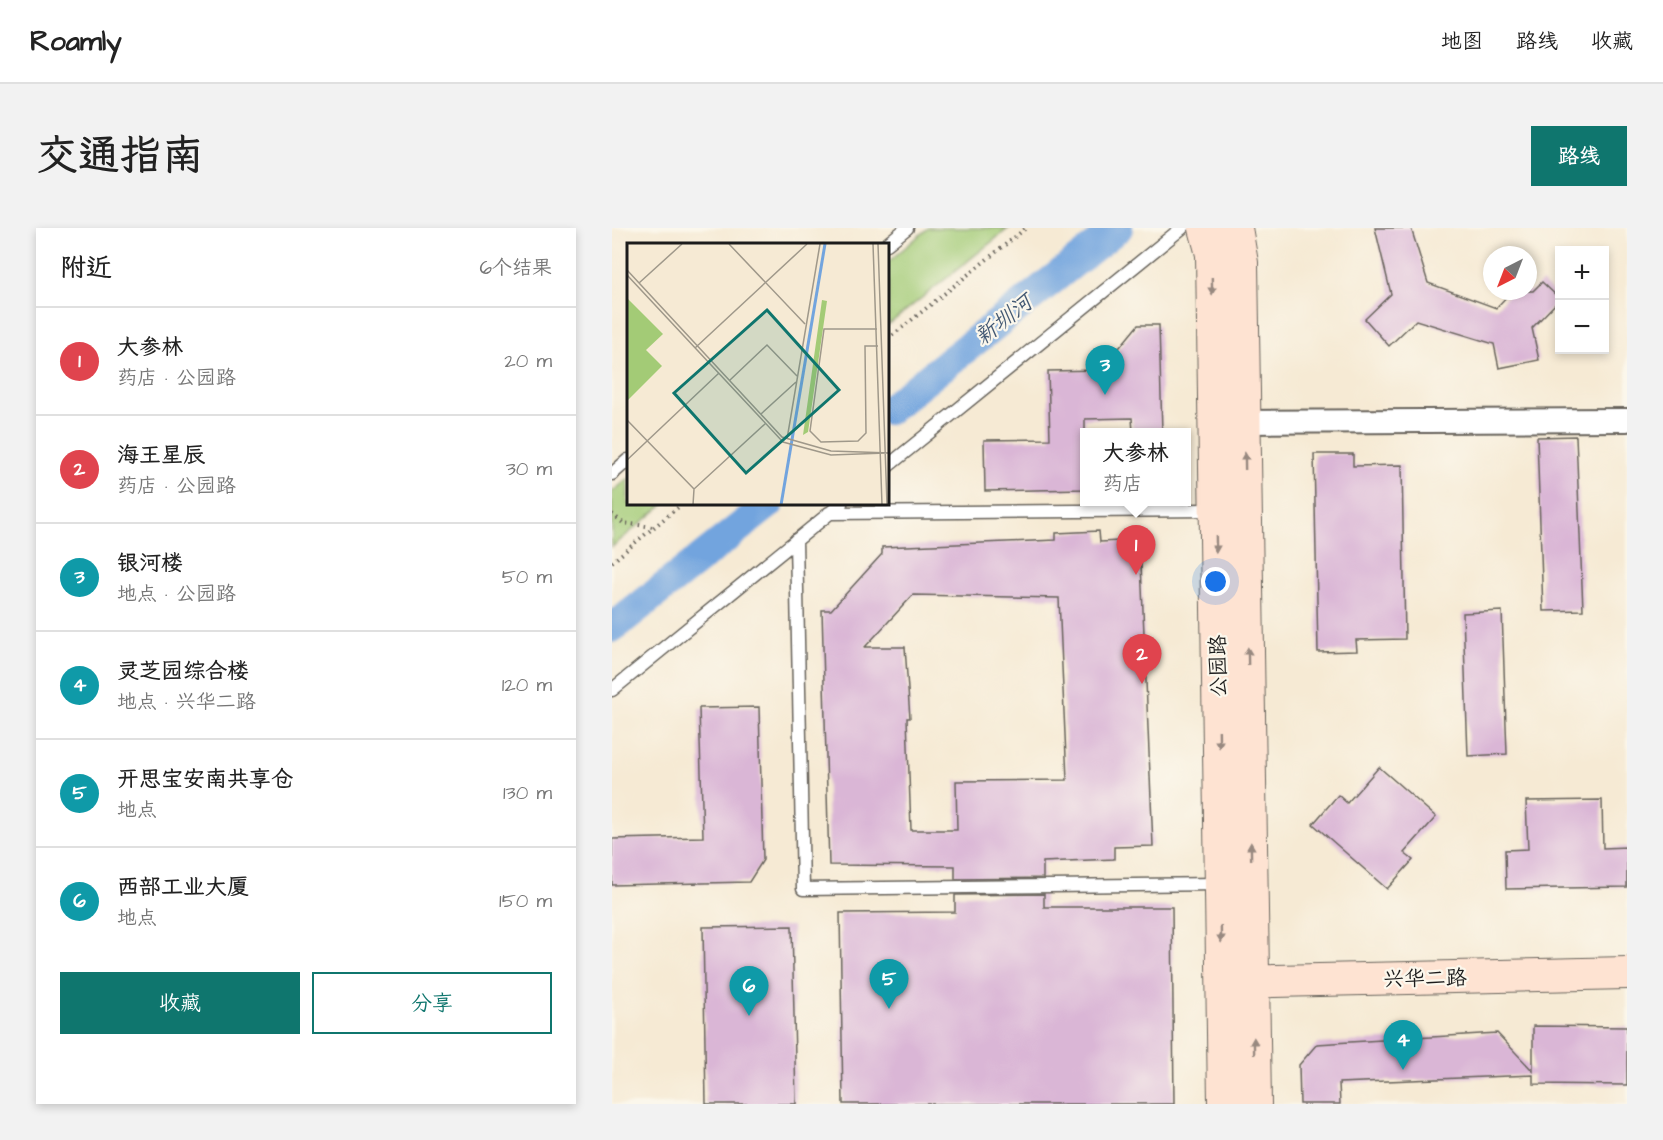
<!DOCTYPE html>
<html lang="zh">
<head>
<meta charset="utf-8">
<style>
  :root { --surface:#fff; --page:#f2f2f2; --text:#222; --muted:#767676; --line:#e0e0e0; --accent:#0f766e }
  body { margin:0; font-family:"Architects Daughter","LXGW WenKai TC",sans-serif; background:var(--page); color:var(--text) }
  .controls { position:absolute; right:18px; top:18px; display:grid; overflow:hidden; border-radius:0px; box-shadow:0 3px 9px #0003 }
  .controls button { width:54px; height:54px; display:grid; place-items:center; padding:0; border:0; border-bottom:2px solid var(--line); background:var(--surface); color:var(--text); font:30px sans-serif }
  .compass { position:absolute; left:871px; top:18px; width:54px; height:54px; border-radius:50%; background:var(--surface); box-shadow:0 3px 9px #0003; rotate:222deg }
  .you { position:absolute; left:604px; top:354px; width:21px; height:21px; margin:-15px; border:4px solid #fff; border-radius:50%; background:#1a73e8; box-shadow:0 0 0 9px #1a73e833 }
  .badge { display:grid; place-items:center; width:39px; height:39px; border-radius:50%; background:var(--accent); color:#fff; font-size:20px; font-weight:700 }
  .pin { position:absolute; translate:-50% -50px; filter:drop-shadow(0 2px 3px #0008) }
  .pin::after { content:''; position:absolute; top:32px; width:21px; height:18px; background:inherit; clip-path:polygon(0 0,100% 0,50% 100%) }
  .popup { position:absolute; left:468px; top:200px; width:111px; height:78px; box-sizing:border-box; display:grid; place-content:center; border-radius:0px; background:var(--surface); filter:drop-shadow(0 2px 4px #0005); font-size:20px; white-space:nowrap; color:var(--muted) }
  .popup b { font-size:22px; color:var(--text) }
  .popup::after { content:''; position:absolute; left:50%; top:100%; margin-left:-12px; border:12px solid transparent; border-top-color:var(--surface) }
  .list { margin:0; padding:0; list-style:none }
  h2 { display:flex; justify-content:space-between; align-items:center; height:78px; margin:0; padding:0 24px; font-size:26px }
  h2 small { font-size:20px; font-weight:400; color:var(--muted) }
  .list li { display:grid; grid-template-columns:39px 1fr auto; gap:18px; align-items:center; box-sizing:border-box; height:108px; padding:0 24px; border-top:2px solid var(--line) }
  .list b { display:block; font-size:22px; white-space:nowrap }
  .list p { margin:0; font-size:20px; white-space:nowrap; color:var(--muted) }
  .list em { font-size:20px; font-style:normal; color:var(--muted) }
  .actions { display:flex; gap:12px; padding:18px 24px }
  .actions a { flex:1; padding:14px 0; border:2px solid var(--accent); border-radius:0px; text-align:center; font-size:21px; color:var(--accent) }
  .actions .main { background:var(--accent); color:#fff }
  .map { position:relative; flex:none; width:1015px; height:876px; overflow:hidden; border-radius:0px }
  header { display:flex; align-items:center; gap:36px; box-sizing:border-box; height:84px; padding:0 30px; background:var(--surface); border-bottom:2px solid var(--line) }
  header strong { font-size:28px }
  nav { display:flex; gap:33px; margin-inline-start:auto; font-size:21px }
  .intro { display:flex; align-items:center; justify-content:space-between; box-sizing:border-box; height:144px; padding:0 36px }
  h1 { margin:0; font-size:42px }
  .button { padding:15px 27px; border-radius:0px; background:var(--accent); color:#fff; font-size:21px; font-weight:700 }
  main { display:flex; gap:36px; padding:0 36px }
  aside { flex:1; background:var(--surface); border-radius:0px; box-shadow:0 3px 9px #0003 }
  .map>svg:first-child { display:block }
  .green { fill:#a3cb76; stroke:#607449; stroke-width:1.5 }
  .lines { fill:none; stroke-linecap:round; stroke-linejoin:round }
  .canal { stroke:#72a4de; stroke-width:30 }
  .building { fill:#dab6d6; fill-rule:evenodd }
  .service-casing { stroke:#68645c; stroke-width:15 }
  .minor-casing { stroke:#68645c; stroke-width:26 }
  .secondary-casing { stroke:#68645c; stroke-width:34 }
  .path { stroke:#68645c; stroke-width:4; stroke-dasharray:1.5 4.5; stroke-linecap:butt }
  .service { stroke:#fff; stroke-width:12 }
  .minor { stroke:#fff; stroke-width:22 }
  .secondary { stroke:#fee3d2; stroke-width:32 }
  .oneway { fill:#988980 }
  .labels { text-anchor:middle; stroke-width:4.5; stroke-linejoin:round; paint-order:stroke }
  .street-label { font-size:21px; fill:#1c1c1c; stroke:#fbf7ec }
  .water-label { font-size:22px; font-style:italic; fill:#435973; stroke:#fbf7ec }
  .inset-river { fill:none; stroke:#72a4de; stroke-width:3 }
  .inset-road { fill:none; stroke:#9f988a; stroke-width:1.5 }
  .view { fill:#0f766e; fill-opacity:0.15; stroke:#0f766e; stroke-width:3 }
  .inset-edge { fill:none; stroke:#1c1c1c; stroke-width:3 }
</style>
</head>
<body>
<header>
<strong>Roamly</strong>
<nav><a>地图</a><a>路线</a><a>收藏</a></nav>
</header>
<div class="intro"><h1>交通指南</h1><a class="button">路线</a></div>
<main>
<aside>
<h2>附近<small>6个结果</small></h2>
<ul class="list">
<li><span class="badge" style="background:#e0444e">1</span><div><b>大参林</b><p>药店 · 公园路</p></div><em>20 m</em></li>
<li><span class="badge" style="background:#e0444e">2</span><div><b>海王星辰</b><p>药店 · 公园路</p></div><em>30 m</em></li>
<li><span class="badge" style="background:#0f9aa8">3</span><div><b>银河楼</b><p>地点 · 公园路</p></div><em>50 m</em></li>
<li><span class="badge" style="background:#0f9aa8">4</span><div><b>灵芝园综合楼</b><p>地点 · 兴华二路</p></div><em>120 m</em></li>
<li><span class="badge" style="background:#0f9aa8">5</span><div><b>开思宝安南共享仓</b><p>地点</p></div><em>130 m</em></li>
<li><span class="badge" style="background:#0f9aa8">6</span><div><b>西部工业大厦</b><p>地点</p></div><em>150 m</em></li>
</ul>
<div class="actions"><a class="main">收藏</a><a>分享</a></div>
</aside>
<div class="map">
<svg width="1015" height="876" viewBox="0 0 1015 876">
  <rect width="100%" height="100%" fill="#fbf7ec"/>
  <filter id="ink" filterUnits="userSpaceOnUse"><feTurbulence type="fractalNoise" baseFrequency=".0167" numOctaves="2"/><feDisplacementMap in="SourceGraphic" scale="12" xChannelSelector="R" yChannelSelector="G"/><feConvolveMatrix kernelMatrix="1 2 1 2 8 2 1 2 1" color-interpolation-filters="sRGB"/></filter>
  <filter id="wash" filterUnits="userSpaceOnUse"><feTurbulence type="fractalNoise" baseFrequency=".008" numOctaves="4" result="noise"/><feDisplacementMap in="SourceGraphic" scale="24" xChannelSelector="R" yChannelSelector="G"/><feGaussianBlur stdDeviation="1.35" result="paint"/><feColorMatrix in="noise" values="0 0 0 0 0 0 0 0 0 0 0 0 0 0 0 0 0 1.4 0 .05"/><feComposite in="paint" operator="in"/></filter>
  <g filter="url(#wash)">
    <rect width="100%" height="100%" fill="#f6ead4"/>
    <path class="green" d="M316,0H397L276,97V34Z
      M16,251V276H52L0,319V264Z"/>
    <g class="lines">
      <path class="canal" d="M276,182L506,0
        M0,400L157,276"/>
    </g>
    <g id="blocks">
      <path class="building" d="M763,0H799L816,55L884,80L900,63H921L930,54L948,71L920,100L927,132L887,140L882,116L804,92L777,118L753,91L779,66Z
        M526,97H547L550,204H521L520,190L473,191V261L373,263L372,212L438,211L436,143L489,142Z
        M964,208L971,382L931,383L925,209Z
        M702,226H741V238L790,237L793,411L744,412L745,423L706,424Z
        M487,303L488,314L528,312L541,618L502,619V631L431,634V650L343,651V638L217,637L210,382H219L270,326V319L444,312V305ZM301,367L447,370L455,552L344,553L345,602H299L295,490H298L293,419H253Z
        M890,383L895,526L856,528L851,385Z
        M147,479L151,632L137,654L0,657V611L91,609L87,480Z
        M767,539L824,589L792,625L801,632L775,661L701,596L726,567L735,575Z
        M990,572L991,620L1015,619V659L894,661L893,622L916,621L914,573Z
        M432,666V679H560L562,876H231L228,685L343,684V667Z
        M180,698L184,876H94L91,699Z
        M921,798L1015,799V857L921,856V847L727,855L728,876H688L687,837L705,816L885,805L921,843Z"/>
    </g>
  </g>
  <g filter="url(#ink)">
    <use href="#blocks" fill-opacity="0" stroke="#68645c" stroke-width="1.5"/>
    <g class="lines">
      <g class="service-casing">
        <path id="service" d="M275,16L295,0
          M276,238L570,0
          M0,246L16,232
          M217,285L602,282
          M184,312L191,661L607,656
          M0,462L229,276"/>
      </g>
      <g class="minor-casing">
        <path id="minor" d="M618,194L1015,192"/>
      </g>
      <g class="secondary-casing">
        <path id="secondary" d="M593,0L600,26L612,876
          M624,0L630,35L643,876
          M620,754L1015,745"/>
      </g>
      <path class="path" d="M276,111L414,0
        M0,286L11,295L41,299
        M0,334L70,276"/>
      <use href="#service" class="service"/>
      <use href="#minor" class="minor"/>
      <use href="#secondary" class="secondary"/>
    </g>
    <defs><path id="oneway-solid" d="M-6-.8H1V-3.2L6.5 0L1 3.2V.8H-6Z" transform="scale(1.5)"/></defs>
    <g class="oneway">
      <use href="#oneway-solid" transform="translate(600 58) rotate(89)"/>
      <use href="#oneway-solid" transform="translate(633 233) rotate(-91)"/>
      <use href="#oneway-solid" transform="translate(604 316) rotate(89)"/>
      <use href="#oneway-solid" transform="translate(636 428) rotate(-91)"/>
      <use href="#oneway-solid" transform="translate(607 511) rotate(89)"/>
      <use href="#oneway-solid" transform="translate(639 623) rotate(-91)"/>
      <use href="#oneway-solid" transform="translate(609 706) rotate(89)"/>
      <use href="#oneway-solid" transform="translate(642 818) rotate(-91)"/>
    </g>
  </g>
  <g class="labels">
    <g class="street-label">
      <text transform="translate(606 438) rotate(-91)" y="7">公园路</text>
      <text transform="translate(813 750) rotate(-1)" y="7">兴华二路</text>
    </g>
    <g class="water-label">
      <text transform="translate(391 91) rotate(-38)" y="8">新圳河</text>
    </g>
  </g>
  <g transform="translate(15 15)">
    <rect width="262" height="262" fill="#f6ead4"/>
    <path d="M0,55L36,91L19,107L35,123L0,158ZM195,57L200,58L181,189L176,192Z" fill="#a3cb76"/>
    <path class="inset-river" d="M154,262L198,1"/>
    <path class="inset-road" d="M102,1L178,81M246,1L255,262M251,1L260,262M0,27L155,194L204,208L263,210M0,32L156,199L204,212L259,210M12,40L55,1M250,86H197L183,188L194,199L231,198L239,190L238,103H251M68,105L180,1M103,137L140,102L170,133M134,171L169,139M0,177L67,246M160,196L193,1M0,217L92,130M66,262L67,246L139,180"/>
    <path class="view" d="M140,67L212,147L119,230L47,150Z"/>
    <rect width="262" height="262" class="inset-edge"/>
  </g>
</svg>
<div class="controls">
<button>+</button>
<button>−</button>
</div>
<svg class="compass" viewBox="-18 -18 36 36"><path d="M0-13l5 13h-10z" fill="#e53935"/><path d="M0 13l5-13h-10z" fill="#767676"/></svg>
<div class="you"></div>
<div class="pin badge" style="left:524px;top:347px;background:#e0444e">1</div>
<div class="popup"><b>大参林</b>药店</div>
<div class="pin badge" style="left:530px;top:456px;background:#e0444e">2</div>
<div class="pin badge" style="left:493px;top:167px;background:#0f9aa8">3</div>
<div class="pin badge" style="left:791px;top:842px;background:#0f9aa8">4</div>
<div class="pin badge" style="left:277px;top:781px;background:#0f9aa8">5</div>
<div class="pin badge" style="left:137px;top:788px;background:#0f9aa8">6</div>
</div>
</main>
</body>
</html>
